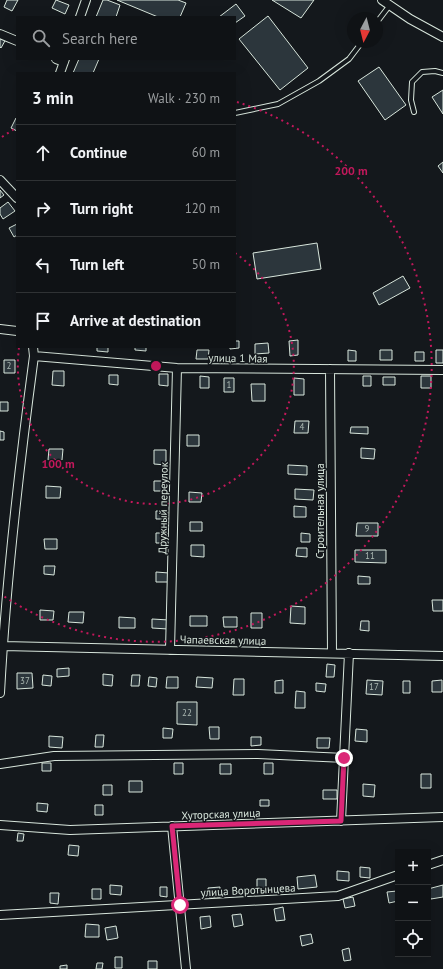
<!DOCTYPE html>
<html lang="en">
<head>
<meta charset="utf-8">
<style>
  :root { --surface:#0f1215; --page:#1d2022; --text:#f1f3f6; --muted:#9b9ea0; --line:#2f3234 }
  body { margin:0; font-family:"PT Sans",sans-serif; background:var(--page); color:var(--text) }
  .controls { position:absolute; right:12px; bottom:12px; display:grid; overflow:hidden; border-radius:0px; box-shadow:0 4px 16px #0002 }
  .controls button { width:36px; height:36px; display:grid; place-items:center; padding:0; border:0; border-bottom:1px solid var(--line); background:var(--surface); color:var(--text); font:20px sans-serif }
  .compass { position:absolute; left:347px; top:12px; width:36px; height:36px; border-radius:50%; background:var(--surface); box-shadow:0 4px 16px #0002; rotate:187deg }
  .stop { position:absolute; width:12px; height:12px; margin:-9px; border:3px solid #db2777; border-radius:50%; background:#fff }
  .stop.end { background:#db2777; border-color:#fff; box-shadow:0 1px 4px #0008 }
  .list { margin:0; padding:0; list-style:none }
  h2 { display:flex; justify-content:space-between; align-items:center; height:52px; margin:0; padding:0 16px; font-size:17px }
  h2 small { font-size:13px; font-weight:400; color:var(--muted) }
  .list li { display:grid; grid-template-columns:26px 1fr auto; gap:12px; align-items:center; box-sizing:border-box; height:56px; padding:0 16px; border-top:1px solid var(--line) }
  .list b { display:block; font-size:15px; white-space:nowrap }
  .list em { font-size:13px; font-style:normal; color:var(--muted) }
  .icon { flex:none; width:22px; height:22px; fill:none; stroke:currentColor; stroke-width:2; stroke-linecap:round; stroke-linejoin:round }
  .map { position:relative; flex:none; width:443px; height:969px; overflow:hidden }
  .search { position:absolute; background:var(--surface); box-shadow:0 4px 16px #0002; left:16px; top:16px; width:220px; height:44px; display:flex; align-items:center; gap:10px; box-sizing:border-box; padding:0 14px; border-radius:0px; color:var(--muted); font-size:15px }
  .panel { position:absolute; background:var(--surface); box-shadow:0 4px 16px #0002; left:16px; top:72px; width:220px; height:276px; border-radius:0px }
  .map>svg:first-child { display:block }
  .building { fill:#2c363c; stroke:#d8e6dc }
  .lines { fill:none; stroke-linecap:round; stroke-linejoin:round }
  .service-casing { stroke:#d8e6dc; stroke-width:6 }
  .minor-casing { stroke:#d8e6dc; stroke-width:10 }
  .service { stroke:#14181c; stroke-width:4 }
  .minor { stroke:#14181c; stroke-width:8 }
  .route { stroke:#db2777; stroke-width:5 }
  .ring { fill:none; stroke:#c2185b; stroke-width:2; stroke-dasharray:2 4 }
  .labels { text-anchor:middle; stroke-width:3; stroke-linejoin:round; paint-order:stroke }
  .number-label { font-size:9px; fill:#adbab4 }
  .street-label { font-size:11px; fill:#d8e6dc; stroke:#14181c }
  .centre { fill:#c2185b; stroke:#14181c; stroke-width:2 }
  .ring-label { font-size:12px; text-anchor:middle; font-weight:bold; fill:#c2185b; stroke:#14181c; stroke-width:3; stroke-linejoin:round; paint-order:stroke }
</style>
</head>
<body>
<div class="map">
<svg width="443" height="969" viewBox="0 0 443 969">
  <rect width="100%" height="100%" fill="#14181c"/>
  <path class="building" d="M7,0H18L12,11L4,7Z
    M56,0L69,5L65,14L52,8Z
    M103,0H107L120,5L116,17H96Z
    M117,0H178L186,3L180,17H158Z
    M272,0H314L301,18Z
    M236,4L245,16L235,23V17H219Z
    M268,16L308,68L280,90L239,39Z
    M0,37L6,39L1,48L0,47Z
    M79,59H99L93,73H73Z
    M379,67L406,105L385,120L358,81Z
    M443,90V114L432,97Z
    M16,118H17V131L11,128Z
    M443,162V173L438,166Z
    M0,190L4,195L0,198Z
    M8,202L15,211L3,219L0,214V208Z
    M17,224V235L14,237L9,228Z
    M317,243L321,269L257,279L253,253Z
    M403,276L410,288L379,305L373,293Z
    M298,340V355L290,356L289,341Z
    M235,341H239V348L230,349V347H235Z
    M268,343L269,353L255,354V344Z
    M97,347H108V352L97,351Z
    M135,347H146V351L135,350Z
    M197,350H209L208,359H196Z
    M348,350L356,351V361H348Z
    M380,350H392V360H380Z
    M436,350H443V363H436Z
    M415,352H424V361H415Z
    M4,360H15V373H4Z
    M53,371H64V386L52,385Z
    M159,374H168V386L159,385Z
    M109,375H118V385L109,384Z
    M200,376L209,377V388H200Z
    M363,376H371V386H363Z
    M421,376H431V388H421Z
    M383,377H395V385H383Z
    M224,378H234V392H224Z
    M294,378L304,379V395H294Z
    M251,384H265V401H252Z
    M0,402H8V411H0Z
    M295,421H309L308,433H294Z
    M351,427H368V434L350,433Z
    M0,431L4,432V440H0Z
    M187,435H199V446H187Z
    M361,448L375,449L374,459L361,458Z
    M49,449H63L62,460H48Z
    M154,450H166V465L154,464Z
    M288,465L307,466V475L288,474Z
    M154,481H166V491H154Z
    M46,486L61,487L60,498H46Z
    M295,489L314,490L313,500L295,499Z
    M189,492L202,493L201,502H189Z
    M294,506L306,507V517H294Z
    M156,511H167V519H156Z
    M190,522H202V531H190Z
    M357,523H378V536H356Z
    M156,533H168V543H156Z
    M301,533L310,534V542H301Z
    M44,539H57V549H45Z
    M191,545H204V557L191,556Z
    M297,548H307V557L296,556Z
    M355,550H386V563L355,562Z
    M44,566H55L54,575L44,574Z
    M156,572L169,573V582H156Z
    M358,576L370,577V584H358Z
    M432,600H443V611H433Z
    M291,606L305,607V624L290,623Z
    M40,610L54,611L53,620H40Z
    M69,612H84L83,623L68,622Z
    M251,613H262V628H251Z
    M190,616H207V626H190Z
    M119,617L135,618V628H119Z
    M223,617H237V627H224Z
    M152,619L169,620L168,629L152,628Z
    M361,621H369V631L360,630Z
    M327,664L335,665L334,677H326Z
    M69,668V676L57,677V669Z
    M17,673H32L33,688L17,689Z
    M103,674L113,675L112,686L103,685Z
    M43,675L52,676L51,686L42,685Z
    M132,675H140L139,686H131Z
    M149,677L157,678L156,687L148,686Z
    M167,677H178V688H166Z
    M197,677L213,678L212,688L196,687Z
    M234,679H244V695H233Z
    M283,680V693H275V681Z
    M367,680L383,681L382,695L366,694Z
    M442,680V692H432V681Z
    M403,681H410V693H403Z
    M316,683L326,684L325,692L316,691Z
    M296,691L305,692V708H295Z
    M177,702H197V725L177,724Z
    M209,727H219V739H210Z
    M163,728L173,729L172,738H163Z
    M356,729L367,730V742L355,741Z
    M96,735H104L103,747H95Z
    M49,736L63,737L62,748L49,747Z
    M251,737H261V745L251,746Z
    M317,738H330L329,748H317Z
    M42,763H51V771H42Z
    M174,763H183V774H174Z
    M264,763H273V774H264Z
    M220,764H231V774H220Z
    M421,774H431V788H421Z
    M129,781H142V792H129Z
    M363,784L375,785L374,797L363,796Z
    M103,785H112V795H103Z
    M323,790H337V799H323Z
    M260,800H269V806H260Z
    M37,803L48,804L47,812L37,811Z
    M95,805H103V815H95Z
    M18,833L24,834L23,841H17Z
    M69,845L79,846L78,856L68,855Z
    M360,867L370,868V878L360,877Z
    M337,871L349,872V881L337,880Z
    M315,875L317,887L298,889L297,877Z
    M257,879H266V890H257Z
    M110,885L122,886L121,895L110,894Z
    M443,885V897L431,899L428,889Z
    M160,887H167V897L160,896Z
    M220,887V897H209L208,888Z
    M92,889H101V899H92Z
    M397,891L398,901L389,903L387,892Z
    M50,893H59L58,904L50,903Z
    M353,897L355,906L345,908L343,899Z
    M283,907L285,920L276,921L274,909Z
    M241,914L243,925L234,927L232,915Z
    M210,916L211,927L201,929L200,917Z
    M86,924L99,925V937H85Z
    M116,926L118,938L107,940L105,928Z
    M311,934L313,943L302,946L300,936Z
    M349,948L351,960L344,961L342,950Z
    M115,957H122V968H115Z
    M148,961H157V969H148Z
    M97,963H103L102,969H96Z
    M67,965V969H60V966Z"/>
  <g class="lines">
    <g class="service-casing">
      <path id="service" d="M377,22L390,5
        M414,112L411,100L412,82L422,72L435,71L443,73
        M235,113L278,104L319,81L349,59L362,42"/>
    </g>
    <g class="minor-casing">
      <path id="minor" d="M382,0L410,19L443,37
        M80,17L86,0
        M0,34L17,41
        M56,59L64,62
        M60,73L65,59
        M0,180L17,198
        M0,329L17,331
        M34,356L177,368L443,370
        M330,369L332,653
        M3,646L443,656
        M170,650L177,368
        M0,693C6,580 19,468 34,356L33,347
        M0,764L54,756L258,754L345,758
        M341,821L349,653
        M0,825L70,830L443,817
        M172,826L186,969
        M428,865L443,860
        M0,915L338,896L398,875"/>
    </g>
    <use href="#service" class="service"/>
    <use href="#minor" class="minor"/>
  </g>
  <g class="lines">
    <path class="route" d="M180,905L172,826L341,821L344,758"/>
  </g>
  <g class="ring">
    <path d="M235 253A138 138 0 1 1 19 348"/>
    <path d="M2 137A276 276 0 0 1 16 128M237 102A276 276 0 1 1 2 595"/>
  </g>
  <g class="labels">
    <g class="number-label">
      <text x="9" y="369">2</text>
      <text x="229" y="388">1</text>
      <text x="302" y="430">4</text>
      <text x="367" y="532">9</text>
      <text x="370" y="559">11</text>
      <text x="25" y="684">37</text>
      <text x="374" y="690">17</text>
      <text x="187" y="716">22</text>
    </g>
    <g class="street-label">
      <text transform="translate(238 358) rotate(1)" y="4">улица 1 Мая</text>
      <text transform="translate(163 508) rotate(-89)" y="4">Дружный переулок</text>
      <text transform="translate(320 511) rotate(-90)" y="4">Строительная улица</text>
      <text transform="translate(223 640) rotate(1)" y="4">Чапаевская улица</text>
      <text transform="translate(221 814) rotate(-2)" y="4">Хуторская улица</text>
      <text transform="translate(248 890) rotate(-3)" y="4">улица Воротынцева</text>
    </g>
  </g>
  <circle cx="156" cy="366" r="6" class="centre"/>
  <g class="ring-label">
    <text x="351" y="175">200 m</text>
    <text x="58" y="468">100 m</text>
  </g>
</svg>
<div class="controls">
<button>+</button>
<button>−</button>
<button><svg class="icon" aria-label="locate" viewBox="0 0 24 24"><circle cx="12" cy="12" r="6"/><path d="M12 2v4M12 18v4M2 12h4M18 12h4"/></svg></button>
</div>
<svg class="compass" viewBox="-18 -18 36 36"><path d="M0-13l5 13h-10z" fill="#e53935"/><path d="M0 13l5-13h-10z" fill="#9b9ea0"/></svg>
<div class="stop" style="left:180px;top:905px"></div>
<div class="stop end" style="left:344px;top:758px"></div>
<div class="search"><svg class="icon" aria-label="search" viewBox="0 0 24 24"><circle cx="10" cy="10" r="6"/><path d="M15 15l6 6"/></svg>Search here</div>
<section class="panel">
<h2>3 min<small>Walk · 230 m</small></h2>
<ul class="list">
<li><svg class="icon" aria-label="ahead" viewBox="0 0 24 24"><path d="M12 20V5M6 11l6-6 6 6"/></svg><div><b>Continue</b></div><em>60 m</em></li>
<li><svg class="icon" aria-label="right" viewBox="0 0 24 24"><path d="M7 20v-9h11M14 6l5 5-5 5"/></svg><div><b>Turn right</b></div><em>120 m</em></li>
<li><svg class="icon" aria-label="left" viewBox="0 0 24 24"><path d="M17 20v-9H6M10 6l-5 5 5 5"/></svg><div><b>Turn left</b></div><em>50 m</em></li>
<li><svg class="icon" aria-label="arrive" viewBox="0 0 24 24"><path d="M6 21V4h12l-3 4 3 4H6"/></svg><div><b>Arrive at destination</b></div></li>
</ul>
</section>
</div>
</body>
</html>
